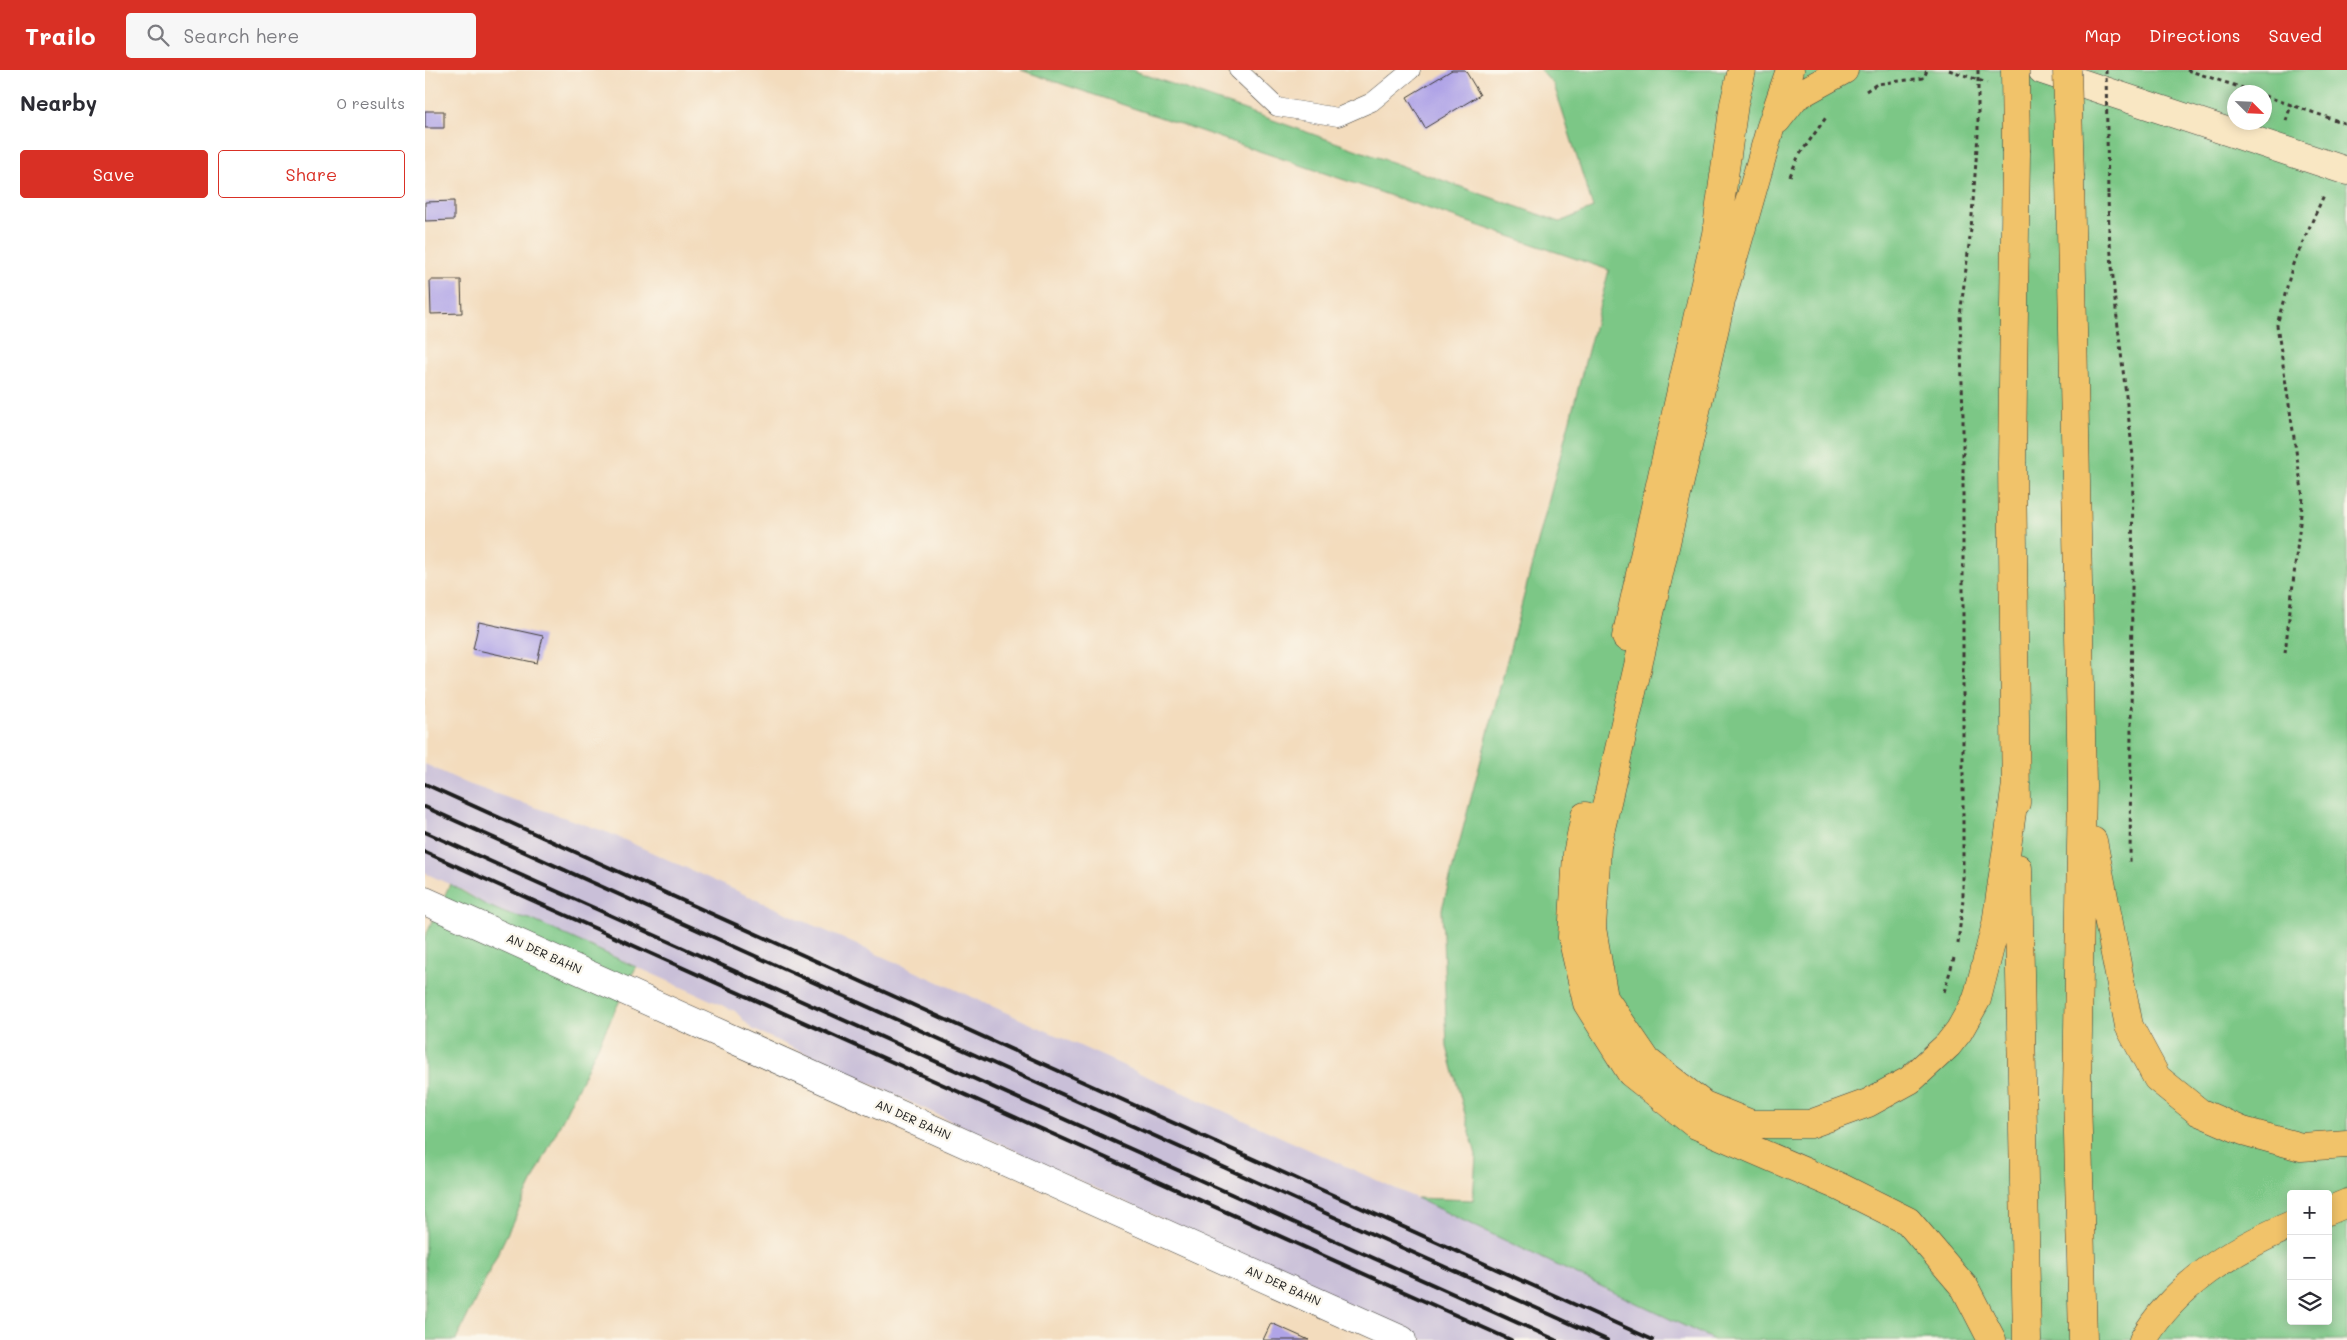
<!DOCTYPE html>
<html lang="en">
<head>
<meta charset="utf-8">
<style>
  :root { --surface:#fff; --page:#f7f7f7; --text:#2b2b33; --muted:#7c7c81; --line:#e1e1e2; --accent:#d93025 }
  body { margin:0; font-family:Mali,sans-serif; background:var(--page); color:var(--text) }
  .controls { position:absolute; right:15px; bottom:15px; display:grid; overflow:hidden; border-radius:5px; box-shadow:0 2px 12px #0003 }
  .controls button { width:45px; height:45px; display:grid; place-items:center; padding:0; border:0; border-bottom:1px solid var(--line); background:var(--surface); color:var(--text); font:25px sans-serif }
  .compass { position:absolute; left:1802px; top:15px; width:45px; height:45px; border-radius:50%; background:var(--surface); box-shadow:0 2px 12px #0003; rotate:114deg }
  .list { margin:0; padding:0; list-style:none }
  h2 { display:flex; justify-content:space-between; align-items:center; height:65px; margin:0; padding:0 20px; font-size:21px }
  h2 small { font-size:16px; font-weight:400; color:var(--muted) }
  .actions { display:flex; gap:10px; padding:15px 20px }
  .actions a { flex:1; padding:11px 0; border:1px solid var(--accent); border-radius:5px; text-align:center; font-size:18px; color:var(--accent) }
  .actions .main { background:var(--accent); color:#fff }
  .icon { flex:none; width:28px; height:28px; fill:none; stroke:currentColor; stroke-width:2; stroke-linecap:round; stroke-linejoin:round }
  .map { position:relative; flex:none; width:1922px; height:1270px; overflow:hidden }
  header { display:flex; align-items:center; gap:30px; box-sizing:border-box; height:70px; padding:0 25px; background:var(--accent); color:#fff }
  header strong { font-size:24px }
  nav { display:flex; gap:28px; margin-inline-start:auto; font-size:18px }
  .search { width:350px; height:45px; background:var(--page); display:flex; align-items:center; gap:12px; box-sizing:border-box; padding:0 18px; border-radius:5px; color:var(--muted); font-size:19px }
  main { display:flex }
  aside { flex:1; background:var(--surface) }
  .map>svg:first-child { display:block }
  .industrial { fill:#c9bfd8 }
  .green { fill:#7bc786; stroke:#4c7251; fill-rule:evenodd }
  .building { fill:#b0a4e7 }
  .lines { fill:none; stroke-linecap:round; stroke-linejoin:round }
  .service-casing { stroke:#3c3934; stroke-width:19 }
  .minor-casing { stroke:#3c3934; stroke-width:29 }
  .secondary-casing { stroke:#3c3934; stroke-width:29 }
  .trunk-casing { stroke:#3c3934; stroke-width:29 }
  .path { stroke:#3c3934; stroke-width:3; stroke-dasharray:4 4; stroke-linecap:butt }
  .service { stroke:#fff; stroke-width:18 }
  .minor { stroke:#fff; stroke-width:28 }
  .secondary { stroke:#f9e7c3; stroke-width:28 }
  .trunk { stroke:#f1c36a; stroke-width:28 }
  .rail { stroke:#1c1c1c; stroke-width:4 }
  .trunk-bridge-casing { stroke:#3c3934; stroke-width:29; stroke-linecap:butt }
  .path-bridge { stroke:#3c3934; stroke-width:3; stroke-dasharray:4 4; stroke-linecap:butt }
  .trunk-bridge { stroke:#f1c36a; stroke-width:28 }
  .labels { text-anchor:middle; stroke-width:5; stroke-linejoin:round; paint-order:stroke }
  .street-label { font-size:12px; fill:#1c1c1c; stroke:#fbf7ec }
</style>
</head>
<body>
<header>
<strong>Trailo</strong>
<div class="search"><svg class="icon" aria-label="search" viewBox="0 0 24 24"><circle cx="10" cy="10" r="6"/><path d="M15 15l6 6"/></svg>Search here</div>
<nav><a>Map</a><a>Directions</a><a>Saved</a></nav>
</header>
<main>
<aside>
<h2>Nearby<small>0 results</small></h2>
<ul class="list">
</ul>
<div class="actions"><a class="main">Save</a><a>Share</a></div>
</aside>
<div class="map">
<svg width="1922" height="1270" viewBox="0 0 1922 1270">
  <rect width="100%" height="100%" fill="#fbf7ec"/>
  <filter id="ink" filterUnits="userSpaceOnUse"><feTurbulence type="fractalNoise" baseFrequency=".02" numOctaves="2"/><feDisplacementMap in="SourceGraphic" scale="10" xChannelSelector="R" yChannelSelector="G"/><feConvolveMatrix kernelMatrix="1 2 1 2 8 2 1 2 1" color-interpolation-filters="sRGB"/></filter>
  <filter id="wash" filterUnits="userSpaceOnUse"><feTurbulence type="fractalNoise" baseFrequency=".0096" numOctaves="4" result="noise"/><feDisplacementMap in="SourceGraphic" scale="20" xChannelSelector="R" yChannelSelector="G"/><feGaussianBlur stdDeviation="1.12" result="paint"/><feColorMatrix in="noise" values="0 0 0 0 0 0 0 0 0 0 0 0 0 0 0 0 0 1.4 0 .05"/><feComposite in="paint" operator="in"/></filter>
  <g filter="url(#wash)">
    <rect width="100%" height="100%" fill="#f3dcbd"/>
    <path class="industrial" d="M0,694L43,714L184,763L991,1128L1289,1270H999L327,959L310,941L105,849L82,844L59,834L39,821L0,803Z"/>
    <path class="green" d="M596,0H707L1135,152L1168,138L1129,15L1115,0H1922V1270H1289L991,1128L1048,1130L1051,1085L1022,977L1017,839L1184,200ZM1810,22H1840V52H1810ZM1866,1124H1903V1251H1866Z
      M25,814L59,834L82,844L105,849L211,897L31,1270H0V867Z"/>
    <g id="blocks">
      <path class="building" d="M1027,0H1040L1055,25L1000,58L982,27Z
        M0,41H19V58H0Z
        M29,131V150L0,151V132Z
        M5,210H36L37,243L6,244Z
        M54,552L118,566L112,593L48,579Z
        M846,1253L884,1270H838Z"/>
    </g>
  </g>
  <g filter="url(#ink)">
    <use href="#blocks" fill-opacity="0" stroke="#3c3934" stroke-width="1"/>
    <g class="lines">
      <g class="service-casing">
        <path id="service" d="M813,0L852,37L913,47L947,32L986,0"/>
      </g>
      <g class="minor-casing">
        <path id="minor" d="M0,831L977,1270"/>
      </g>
      <g class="secondary-casing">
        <path id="secondary" d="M1617,0L1922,101"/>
      </g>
      <g class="trunk-casing">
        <path id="trunk" d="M1365,0L1345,59L1296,231L1172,776L1167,858L1179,928L1222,991L1279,1035L1326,1054H1385L1443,1033L1485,1010L1523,975L1534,961L1552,929L1571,854L1591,714
          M1352,50L1370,27L1419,0
          M1645,107L1657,715L1652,1023L1658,1270
          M1201,567L1291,164L1309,34L1317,0
          M1591,733L1587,393L1591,82
          M1160,746L1152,784L1147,867L1162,933L1206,1003L1271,1055L1413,1116L1483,1151L1540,1218L1567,1270
          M1668,771L1704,956L1732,1008L1774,1042L1818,1061L1876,1077L1922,1074
          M1593,798L1602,1270
          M1903,1141L1922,1133
          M1718,1270C1751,1214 1807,1180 1866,1155"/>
      </g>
      <path class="path" d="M1524,0L1562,13
        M1762,0L1830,22
        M1441,21L1452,14L1499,8L1502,0
        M1840,26L1922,54
        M1861,51L1866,35
        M1365,106L1373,87L1402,46
        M1683,125L1684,161L1690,231L1708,386L1705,793
        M1860,583L1878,427L1852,255L1868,194L1899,125
        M1533,874L1538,829V346L1535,246L1546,159L1553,64
        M1519,922L1529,888"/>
      <use href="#service" class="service"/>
      <use href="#minor" class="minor"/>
      <use href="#secondary" class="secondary"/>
      <use href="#trunk" class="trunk"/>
      <path class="rail" d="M0,714L1228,1270
        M0,737L1182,1270
        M0,762L1131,1270
        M0,782L1086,1270"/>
      <g class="trunk-bridge-casing">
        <path id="trunk-bridge" d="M1590,0L1591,82
          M1642,0L1645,107"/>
      </g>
      <path class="path-bridge" d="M1553,0V64
        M1681,0L1683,125"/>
      <use href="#trunk-bridge" class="trunk-bridge"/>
    </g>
  </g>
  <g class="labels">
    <g class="street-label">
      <text transform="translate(119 884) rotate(24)" y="4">AN DER BAHN</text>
      <text transform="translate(488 1050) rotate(24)" y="4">AN DER BAHN</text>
      <text transform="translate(858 1216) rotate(24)" y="4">AN DER BAHN</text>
    </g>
  </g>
</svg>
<div class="controls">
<button>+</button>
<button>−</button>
<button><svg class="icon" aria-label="layers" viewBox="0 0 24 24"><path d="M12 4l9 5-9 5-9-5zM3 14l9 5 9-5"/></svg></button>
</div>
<svg class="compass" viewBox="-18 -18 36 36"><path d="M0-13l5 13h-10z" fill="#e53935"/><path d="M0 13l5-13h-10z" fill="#7c7c81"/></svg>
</div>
</main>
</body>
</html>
